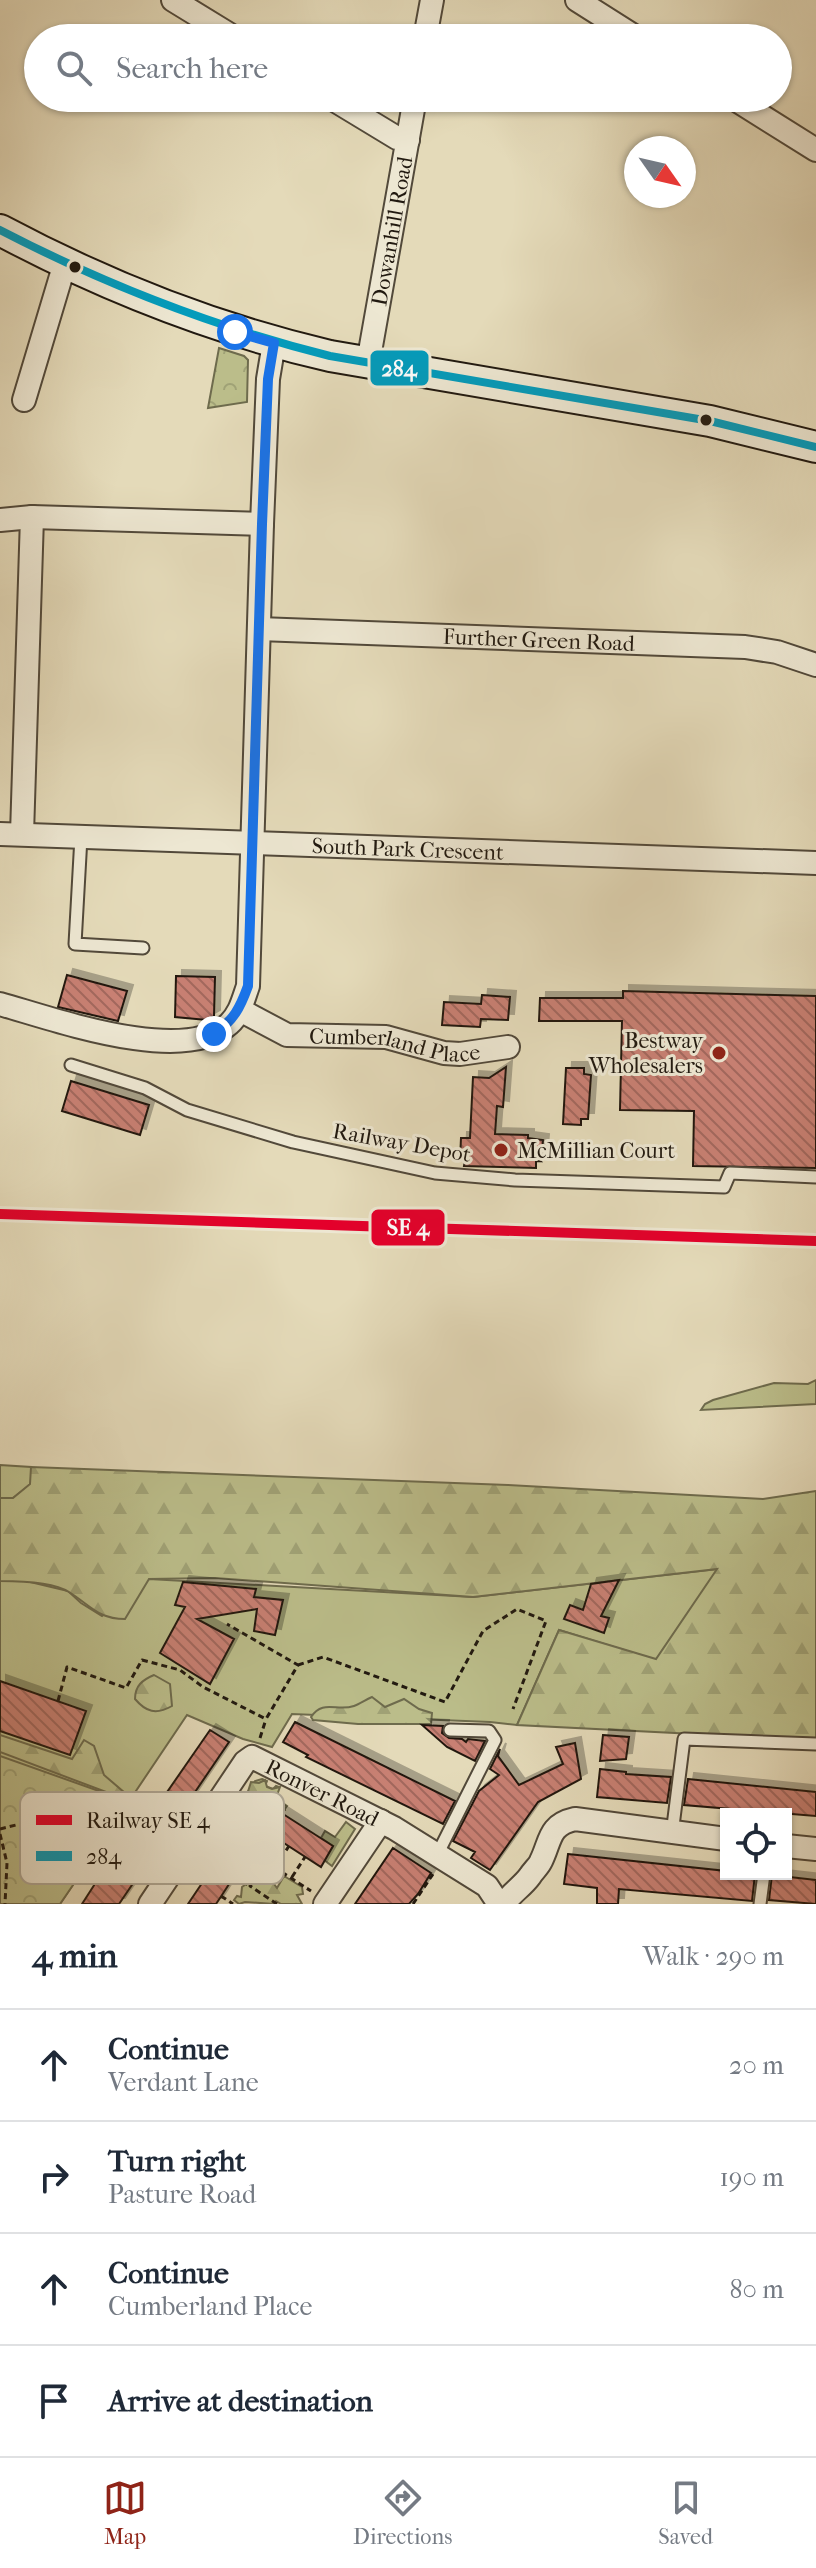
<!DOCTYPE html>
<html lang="en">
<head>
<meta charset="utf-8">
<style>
  :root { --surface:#fff; --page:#f6f6f7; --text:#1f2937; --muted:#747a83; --line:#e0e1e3; --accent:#8f2418 }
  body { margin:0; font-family:"IM FELL French Canon",serif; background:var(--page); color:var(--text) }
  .controls { position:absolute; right:24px; bottom:24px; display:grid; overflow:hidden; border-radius:0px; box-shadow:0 2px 6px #0004 }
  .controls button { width:72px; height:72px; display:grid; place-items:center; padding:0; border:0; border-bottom:2px solid var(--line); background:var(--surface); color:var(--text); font:40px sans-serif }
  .compass { position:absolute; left:624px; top:136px; width:72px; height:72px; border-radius:50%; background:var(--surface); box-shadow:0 2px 6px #0004; rotate:124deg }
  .stop { position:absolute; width:24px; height:24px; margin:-18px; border:6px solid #1a73e8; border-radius:50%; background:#fff }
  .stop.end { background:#1a73e8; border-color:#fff; box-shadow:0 2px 8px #0008 }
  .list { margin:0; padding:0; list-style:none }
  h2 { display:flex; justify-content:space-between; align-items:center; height:104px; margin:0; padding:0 32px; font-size:34px }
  h2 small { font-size:26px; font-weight:400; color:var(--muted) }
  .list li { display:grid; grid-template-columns:52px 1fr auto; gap:24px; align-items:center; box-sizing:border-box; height:112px; padding:0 32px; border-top:2px solid var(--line) }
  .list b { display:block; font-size:30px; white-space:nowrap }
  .list p { margin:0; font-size:26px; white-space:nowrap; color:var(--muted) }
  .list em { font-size:26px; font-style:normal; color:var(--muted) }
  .icon { flex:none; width:44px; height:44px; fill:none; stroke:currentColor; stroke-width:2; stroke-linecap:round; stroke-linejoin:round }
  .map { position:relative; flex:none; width:816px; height:1904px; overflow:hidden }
  .search { position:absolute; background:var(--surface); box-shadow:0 2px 6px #0004; left:24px; right:24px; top:24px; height:88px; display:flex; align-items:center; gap:20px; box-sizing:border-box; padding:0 28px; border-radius:44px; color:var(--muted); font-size:30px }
  .sheet { height:552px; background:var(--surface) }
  nav { display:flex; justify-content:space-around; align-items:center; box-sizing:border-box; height:112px; border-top:2px solid var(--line); background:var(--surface); font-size:22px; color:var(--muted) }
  nav a { display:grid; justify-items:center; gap:4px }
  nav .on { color:var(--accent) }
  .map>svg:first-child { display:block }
  .grass { fill:#bbbd8a; stroke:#6e6b4d; stroke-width:2 }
  .forest { fill:url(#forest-firs); stroke:#6e6b4d; stroke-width:2 }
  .park { fill:url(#park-crowns); stroke:#6e6b4d; stroke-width:2 }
  .building { fill:url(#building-back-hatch); stroke:#211910; stroke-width:2; filter:url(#shadow) }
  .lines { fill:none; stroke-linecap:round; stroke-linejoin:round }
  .lane-casing { stroke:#52493a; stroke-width:15 }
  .street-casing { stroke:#52493a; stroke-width:26 }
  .secondary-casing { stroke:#211910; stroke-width:34 }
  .path { stroke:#211910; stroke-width:3; stroke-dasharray:6 4; stroke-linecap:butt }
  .lane { stroke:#ede7d2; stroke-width:11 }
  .street { stroke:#ede7d2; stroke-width:22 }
  .secondary { stroke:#ede7d2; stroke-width:30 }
  .bus-1-casing { stroke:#ede7d2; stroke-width:14 }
  .bus-1 { stroke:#039bbb; stroke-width:8 }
  .rail-1-casing { stroke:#ede7d2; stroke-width:16 }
  .rail-1 { stroke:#e4002b; stroke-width:10 }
  .route { stroke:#1a73e8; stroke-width:10 }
  .bus-dot { fill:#211910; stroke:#ede7d2; stroke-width:3 }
  .poi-dot { fill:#8f2418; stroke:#ede7d2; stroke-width:3 }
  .labels { text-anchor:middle; stroke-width:6; stroke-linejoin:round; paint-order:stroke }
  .street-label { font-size:22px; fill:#211910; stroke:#ede7d2 }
  .poi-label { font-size:22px; fill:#211910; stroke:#ede7d2; text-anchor:end }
  .key { fill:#ede7d2; stroke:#b0a998; stroke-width:2 }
  .key-label { font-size:22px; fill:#211910 }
  .line-badge { stroke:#ede7d2; stroke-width:3 }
  .badge-label { font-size:22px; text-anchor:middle; font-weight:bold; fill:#fff }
</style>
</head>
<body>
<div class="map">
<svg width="816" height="1904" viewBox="0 0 816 1904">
  <defs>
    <pattern id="forest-firs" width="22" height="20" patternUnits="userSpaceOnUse" patternTransform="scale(2)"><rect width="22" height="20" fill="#bbbd8a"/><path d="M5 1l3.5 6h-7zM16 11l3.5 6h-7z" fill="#a0a276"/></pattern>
    <pattern id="park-crowns" width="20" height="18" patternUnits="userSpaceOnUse" patternTransform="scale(2)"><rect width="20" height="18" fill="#bbbd8a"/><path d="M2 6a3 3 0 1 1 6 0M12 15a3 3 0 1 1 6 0" fill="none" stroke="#a0a276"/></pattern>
    <pattern id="building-back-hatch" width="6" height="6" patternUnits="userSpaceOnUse" patternTransform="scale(2)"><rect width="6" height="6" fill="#c88073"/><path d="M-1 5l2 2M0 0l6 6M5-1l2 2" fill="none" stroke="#a2685d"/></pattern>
    <filter id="shadow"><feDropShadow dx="6" dy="-6" stdDeviation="0" flood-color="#0004"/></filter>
  </defs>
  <rect width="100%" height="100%" fill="#e4dab9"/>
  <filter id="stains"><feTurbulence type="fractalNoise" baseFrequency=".0025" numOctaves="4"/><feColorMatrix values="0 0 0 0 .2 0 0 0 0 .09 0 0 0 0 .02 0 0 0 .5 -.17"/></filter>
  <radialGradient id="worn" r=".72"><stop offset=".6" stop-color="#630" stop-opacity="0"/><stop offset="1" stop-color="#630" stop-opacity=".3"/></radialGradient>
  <path class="grass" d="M816,1380V1404L701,1410L705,1404L713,1400L774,1383L808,1384Z
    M0,1465L31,1467V1484L13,1498H0Z
    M718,1569L656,1660L559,1630L517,1725L490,1722L292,1714L272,1747L243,1739L187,1715L60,1904L0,1808V1581H26L68,1591L81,1603L102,1616L149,1579L473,1597Z
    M262,1779L267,1781L265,1786L273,1789L276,1786L279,1787L273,1796L287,1806L282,1813L269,1805L262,1816L252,1810L217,1861L211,1857L218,1847L214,1843L255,1781Z
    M346,1822L355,1829L332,1866L324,1860L333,1846L321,1838L325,1831L335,1837Z"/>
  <path class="forest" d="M31,1467L508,1485L763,1499L816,1491V1740L517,1725L559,1630L656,1659L717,1569L473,1597L215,1578L149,1579L125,1619C98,1619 90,1605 69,1592C53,1582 19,1581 0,1581V1498H13L30,1484Z
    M154,1675L170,1684L172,1706C156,1715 146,1712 135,1699C135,1686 142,1680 154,1675Z
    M372,1697L385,1707L404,1699L419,1709L432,1713L431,1724H358L313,1720L311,1717C323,1699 337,1712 354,1706C360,1704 365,1700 372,1697Z
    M0,1735L72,1759L84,1740L94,1746L104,1775L125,1793L122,1798L0,1752Z
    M265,1780L267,1787L272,1789L280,1787L276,1798L284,1804L285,1810L280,1811L269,1804L260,1810L254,1807L256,1801L249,1803L245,1801L251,1782L259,1783Z
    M284,1876L302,1887L303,1894L297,1895L302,1904H281L276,1901L274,1904L245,1902L239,1904L234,1900L237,1896L241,1897L242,1887L249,1882L274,1884L277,1888Z"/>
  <path class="park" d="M219,348L244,356L248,360L247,402L208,408Z
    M0,1756L130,1802L60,1904H0Z"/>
  <path class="building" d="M67,975L127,991L118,1021L58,1007Z
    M176,976L215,977L214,1016L207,1020L175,1017Z
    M623,991L816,996V1168L693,1166L694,1111L620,1110L622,1021H539L540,998H623Z
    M482,995L510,997L508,1020L481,1019L480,1027L442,1025L444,1002L481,1004Z
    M506,1067L503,1107L497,1106L495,1134L528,1135V1138L543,1140L541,1161H536V1168L464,1166L465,1160H460L461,1138H470L473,1077L489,1078Z
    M566,1068H584V1074L591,1075L588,1119H581V1125L563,1124Z
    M71,1081L149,1105L140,1135L62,1111Z
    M619,1580L601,1616L609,1618L604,1633L564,1619L570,1605L583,1610L591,1584Z
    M183,1582L256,1589L254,1597L283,1600L275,1635L254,1631L257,1609L197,1619L234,1639L210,1684L160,1653L185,1607L175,1605Z
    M0,1681L86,1711L70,1755L0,1731Z
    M295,1722L455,1801L443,1824L306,1757L308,1755L283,1742Z
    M422,1725L443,1726L442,1733L449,1738L462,1739L466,1742L468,1739L485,1741L475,1761L447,1747Z
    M210,1730L229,1742L119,1904H82L127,1834L131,1829L138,1834Z
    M603,1735L629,1737L626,1759L600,1761Z
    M575,1743L581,1779L538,1802L490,1870L471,1858L475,1852L453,1841L479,1791L499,1775L490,1769L500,1749L498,1756L519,1785L563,1764L556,1747Z
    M600,1769L626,1772V1774L671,1777L667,1803L597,1797Z
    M688,1779L816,1792V1816L684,1805Z
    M269,1805L333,1846L321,1867L256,1825Z
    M393,1848L431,1873L418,1894L409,1904H355Z
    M223,1852L242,1864L222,1895L216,1904H188Z
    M568,1854L726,1871V1874H755L752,1901L619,1889L618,1904H597V1888L564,1884Z
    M772,1875L816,1880V1904L769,1900Z"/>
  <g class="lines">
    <g class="lane-casing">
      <path id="lane" d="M81,837L75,944L143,948
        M71,1065L145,1088L187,1110L293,1142L435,1173L515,1180L724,1187L730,1173L816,1177
        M672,1834L684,1739L816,1744
        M437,1855L495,1740L489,1731L450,1730
        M760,1904L764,1874"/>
    </g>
    <g class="street-casing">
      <g id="street">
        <path d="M173,0L235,38"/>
        <path d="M577,0L637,38"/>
        <path d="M425,38L432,0"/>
        <path d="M331,98L397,138L408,140"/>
        <path d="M733,98L816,150"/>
        <path id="s1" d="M368,363L415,98"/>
        <path d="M24,400L65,263"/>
        <path d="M0,520L32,517L262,524"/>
        <path id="s2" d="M259,629L745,647L777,652L816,665"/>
        <path id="s3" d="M0,834L816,863"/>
        <path d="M22,834L32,517"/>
        <path d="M0,1004C54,1019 183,1066 229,1024C240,1014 243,1000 248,986L262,524L268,379L274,343"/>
        <path id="s4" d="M240,1010L287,1035L386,1037L444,1053L460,1054L508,1047"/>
        <path d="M786,1846L816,1849"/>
        <path id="s5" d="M150,1904L245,1762L252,1757L394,1828L487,1886L499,1904"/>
        <path d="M325,1904L381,1821"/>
        <path d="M504,1904C511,1893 522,1887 530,1876C533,1871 539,1866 541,1861C551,1841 548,1825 575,1819L726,1839"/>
      </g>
    </g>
    <g class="secondary-casing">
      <path id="secondary" d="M0,230C105,286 214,329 330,356L710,421L816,447"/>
    </g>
    <path class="path" d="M298,1665L323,1657L445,1702L483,1631L517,1609L546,1621L513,1709
      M58,1701L67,1667L126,1688L142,1660L180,1670L203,1687L266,1719L298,1665L227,1624
      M260,1738L266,1719
      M0,1829L20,1824
      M0,1834L7,1863L5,1904
      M266,1862L259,1857L272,1836
      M275,1867L289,1846
      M234,1876L250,1886
      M292,1877L305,1857
      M221,1896L233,1904
      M277,1904L250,1886L266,1862L311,1891
      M413,1904L433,1874"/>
    <use href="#lane" class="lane"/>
    <use href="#street" class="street"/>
    <use href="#secondary" class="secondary"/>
    <g class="bus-1-casing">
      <path id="bus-1" d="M0,230C106,285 214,327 330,356L710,421L816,447"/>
    </g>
    <use href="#bus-1" class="bus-1"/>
    <g class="rail-1-casing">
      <path id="rail-1" d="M0,1214L816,1241"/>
    </g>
    <use href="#rail-1" class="rail-1"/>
  </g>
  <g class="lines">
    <path class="route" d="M214,1034C234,1020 240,1008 248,986L262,524L268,379L274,343L235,332"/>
  </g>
  <g class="bus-dot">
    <circle cx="75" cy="267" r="7"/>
    <circle cx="706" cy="420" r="7"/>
  </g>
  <g class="poi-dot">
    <circle cx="719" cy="1053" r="8"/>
    <circle cx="501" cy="1150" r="8"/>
  </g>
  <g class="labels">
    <g class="street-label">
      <text dy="8" stroke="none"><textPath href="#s1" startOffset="134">Dowanhill Road</textPath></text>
      <text dy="8" stroke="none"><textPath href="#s2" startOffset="280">Further Green Road</textPath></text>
      <text dy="8" stroke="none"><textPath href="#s3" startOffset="408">South Park Crescent</textPath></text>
      <text dy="8" stroke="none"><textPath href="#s4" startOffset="162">Cumberland Place</textPath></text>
      <text transform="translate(402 1142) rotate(10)" y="8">Railway Depot</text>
      <text dy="8" stroke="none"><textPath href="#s5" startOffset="258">Ronver Road</textPath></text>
    </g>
    <g class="poi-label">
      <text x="703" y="1048">Bestway<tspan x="703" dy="25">Wholesalers</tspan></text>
      <text x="517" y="1158" text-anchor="start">McMillian Court</text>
    </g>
  </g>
  <rect x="20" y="1792" width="264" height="92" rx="12" class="key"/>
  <rect x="36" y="1815" width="36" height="10" fill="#e4002b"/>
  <rect x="36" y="1851" width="36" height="10" fill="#039bbb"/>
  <g class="key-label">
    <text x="86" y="1828">Railway SE 4</text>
    <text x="86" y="1864">284</text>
  </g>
  <g class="line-badge">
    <rect x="369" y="349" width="61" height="38" rx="8" fill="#039bbb"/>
    <rect x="370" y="1208" width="76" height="39" rx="8" fill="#e4002b"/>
  </g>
  <g class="badge-label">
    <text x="399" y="376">284</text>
    <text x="408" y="1235">SE 4</text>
  </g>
  <rect width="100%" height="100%" filter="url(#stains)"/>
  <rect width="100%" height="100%" fill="url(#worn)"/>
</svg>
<div class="controls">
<button><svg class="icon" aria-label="locate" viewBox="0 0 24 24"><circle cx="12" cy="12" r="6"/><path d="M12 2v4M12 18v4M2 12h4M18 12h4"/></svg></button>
</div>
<svg class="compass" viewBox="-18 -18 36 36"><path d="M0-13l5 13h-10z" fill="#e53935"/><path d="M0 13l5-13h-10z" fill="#747a83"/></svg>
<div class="stop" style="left:235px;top:332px"></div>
<div class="stop end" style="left:214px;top:1034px"></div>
<div class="search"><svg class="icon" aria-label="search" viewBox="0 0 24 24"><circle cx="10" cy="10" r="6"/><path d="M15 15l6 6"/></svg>Search here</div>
</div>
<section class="sheet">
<h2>4 min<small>Walk · 290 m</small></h2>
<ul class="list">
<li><svg class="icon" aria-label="ahead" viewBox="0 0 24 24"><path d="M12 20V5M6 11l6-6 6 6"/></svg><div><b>Continue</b><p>Verdant Lane</p></div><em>20 m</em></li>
<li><svg class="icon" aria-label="right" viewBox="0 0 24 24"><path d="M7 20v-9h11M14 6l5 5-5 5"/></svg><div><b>Turn right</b><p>Pasture Road</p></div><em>190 m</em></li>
<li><svg class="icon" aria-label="ahead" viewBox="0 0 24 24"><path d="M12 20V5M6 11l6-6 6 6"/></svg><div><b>Continue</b><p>Cumberland Place</p></div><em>80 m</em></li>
<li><svg class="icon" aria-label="arrive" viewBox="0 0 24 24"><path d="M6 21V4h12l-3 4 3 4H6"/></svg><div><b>Arrive at destination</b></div></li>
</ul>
</section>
<nav>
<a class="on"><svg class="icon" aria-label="map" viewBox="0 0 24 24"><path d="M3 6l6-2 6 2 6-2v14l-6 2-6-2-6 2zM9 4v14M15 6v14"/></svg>Map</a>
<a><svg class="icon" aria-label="directions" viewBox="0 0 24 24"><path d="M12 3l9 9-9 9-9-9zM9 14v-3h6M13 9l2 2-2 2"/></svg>Directions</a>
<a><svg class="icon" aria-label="saved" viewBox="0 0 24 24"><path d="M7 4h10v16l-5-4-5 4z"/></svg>Saved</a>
</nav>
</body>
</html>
